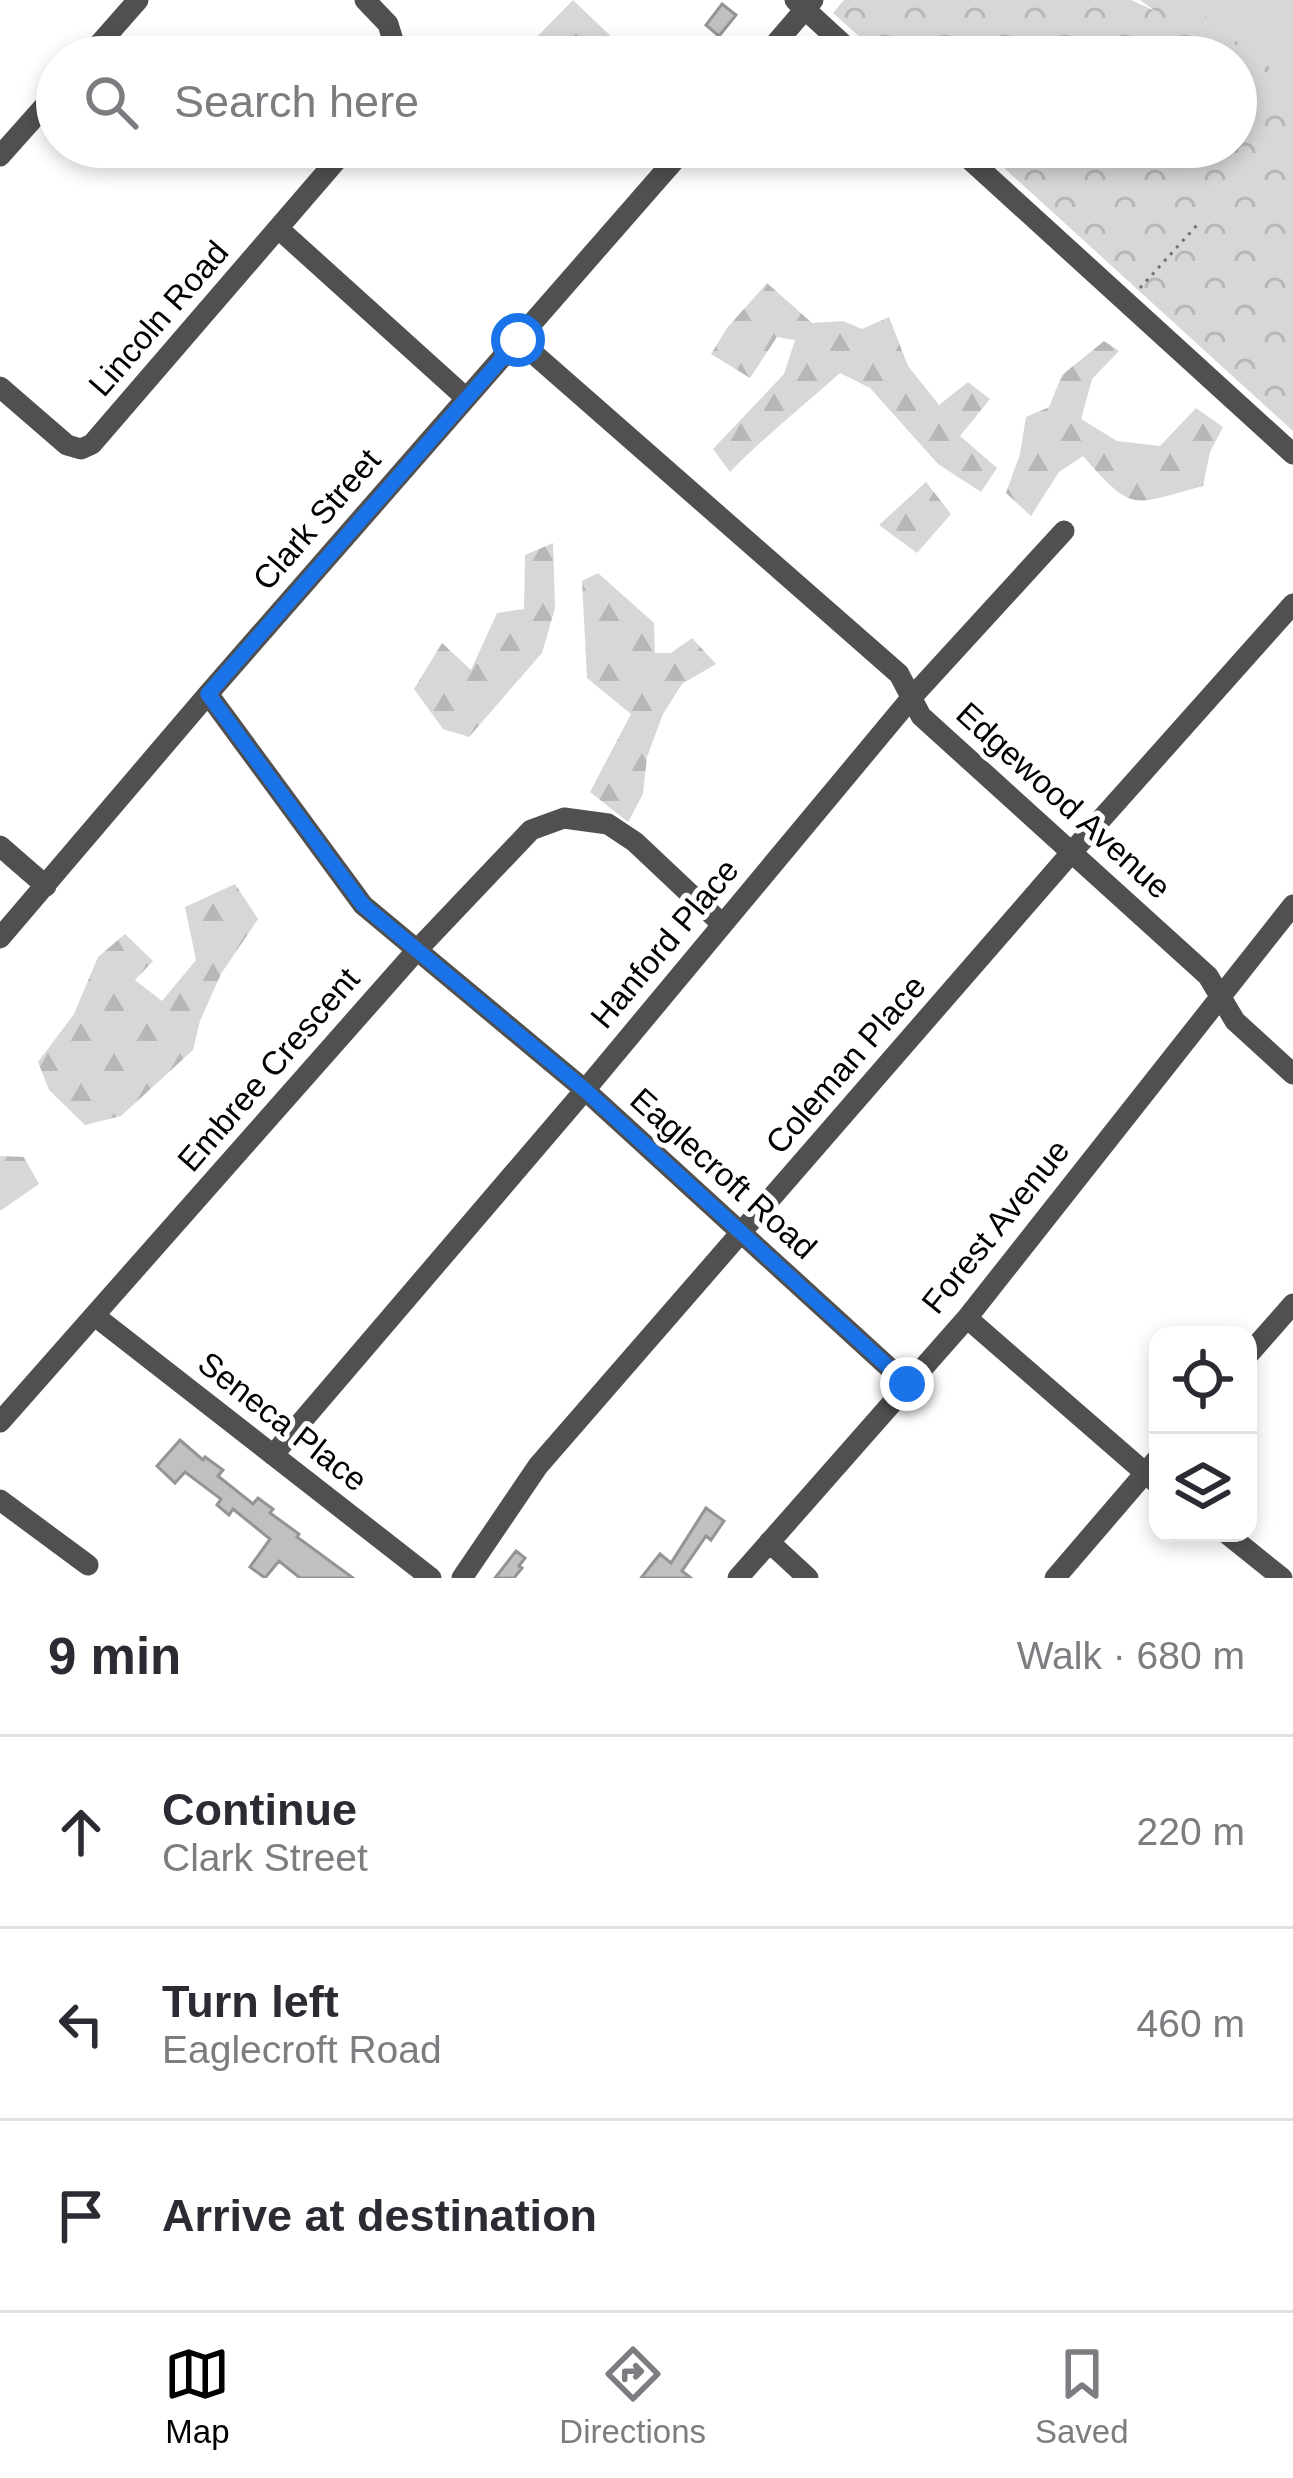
<!DOCTYPE html>
<html lang="en">
<head>
<meta charset="utf-8">
<style>
  :root { --surface:#fff; --page:#f7f7f7; --text:#2b2b33; --muted:#7c7c81; --line:#e1e1e2; --accent:#000 }
  body { margin:0; font-family:Helvetica,sans-serif; background:var(--page); color:var(--text) }
  .controls { position:absolute; right:36px; bottom:36px; display:grid; overflow:hidden; border-radius:24px; box-shadow:0 6px 18px #0003 }
  .controls button { width:108px; height:108px; display:grid; place-items:center; padding:0; border:0; border-bottom:3px solid var(--line); background:var(--surface); color:var(--text); font:60px sans-serif }
  .stop { position:absolute; width:36px; height:36px; margin:-27px; border:9px solid #1a73e8; border-radius:50%; background:#fff }
  .stop.end { background:#1a73e8; border-color:#fff; box-shadow:0 3px 12px #0008 }
  .list { margin:0; padding:0; list-style:none }
  h2 { display:flex; justify-content:space-between; align-items:center; height:156px; margin:0; padding:0 48px; font-size:51px }
  h2 small { font-size:39px; font-weight:400; color:var(--muted) }
  .list li { display:grid; grid-template-columns:78px 1fr auto; gap:36px; align-items:center; box-sizing:border-box; height:192px; padding:0 48px; border-top:3px solid var(--line) }
  .list b { display:block; font-size:45px; white-space:nowrap }
  .list p { margin:0; font-size:39px; white-space:nowrap; color:var(--muted) }
  .list em { font-size:39px; font-style:normal; color:var(--muted) }
  .icon { flex:none; width:66px; height:66px; fill:none; stroke:currentColor; stroke-width:2; stroke-linecap:round; stroke-linejoin:round }
  .map { position:relative; flex:none; width:1293px; height:1578px; overflow:hidden }
  .search { position:absolute; background:var(--surface); box-shadow:0 6px 18px #0003; left:36px; right:36px; top:36px; height:132px; display:flex; align-items:center; gap:30px; box-sizing:border-box; padding:0 42px; border-radius:66px; color:var(--muted); font-size:45px }
  .sheet { height:732px; background:var(--surface) }
  nav { display:flex; justify-content:space-around; align-items:center; box-sizing:border-box; height:168px; border-top:3px solid var(--line); background:var(--surface); font-size:33px; color:var(--muted) }
  nav a { display:grid; justify-items:center; gap:6px }
  nav .on { color:var(--accent) }
  .map>svg:first-child { display:block }
  .forest { fill:url(#forest-firs) }
  .park { fill:url(#park-crowns) }
  .pitch { fill:#d7d7d7 }
  .building { fill:#c0c0c0; stroke:#949494; stroke-width:3 }
  .lines { fill:none; stroke-linecap:round; stroke-linejoin:round }
  .path { stroke:#727272; stroke-width:3; stroke-dasharray:3 6; stroke-linecap:butt }
  .minor { stroke:#505050; stroke-width:21 }
  .route { stroke:#1a73e8; stroke-width:15 }
  .labels { text-anchor:middle; stroke-width:10; stroke-linejoin:round; paint-order:stroke }
  .street-label { font-size:33px; fill:#000; stroke:#fff }
</style>
</head>
<body>
<div class="map">
<svg width="1293" height="1578" viewBox="0 0 1293 1578">
  <defs>
    <pattern id="forest-firs" width="22" height="20" patternUnits="userSpaceOnUse" patternTransform="scale(3)"><rect width="22" height="20" fill="#d7d7d7"/><path d="M5 1l3.5 6h-7zM16 11l3.5 6h-7z" fill="#b7b7b7"/></pattern>
    <pattern id="park-crowns" width="20" height="18" patternUnits="userSpaceOnUse" patternTransform="scale(3)"><rect width="20" height="18" fill="#d7d7d7"/><path d="M2 6a3 3 0 1 1 6 0M12 15a3 3 0 1 1 6 0" fill="none" stroke="#b7b7b7"/></pattern>
  </defs>
  <rect width="100%" height="100%" fill="#fff"/>
  <path class="forest" d="M573,0L618,43L606,57H539L527,47Z
    M767,283L812,323L843,321L862,329L889,317L908,366L939,405L968,382L990,399L960,436L997,468L981,492L938,464L870,388L840,373C803,406 765,436 730,472L713,449L784,374L795,340L777,337L750,378L711,354L727,328Z
    M1104,341L1119,351L1092,379L1081,419L1117,441L1160,446L1196,408L1223,427L1210,452L1203,486C1131,505 1134,514 1083,456L1059,472L1031,516L1006,493L1020,454L1026,417L1049,407L1062,375Z
    M926,482L951,514L917,553L879,525Z
    M553,543L555,608L542,653L469,737L443,729L414,689L442,643L471,670L497,613L524,609L525,555Z
    M598,573L654,623L655,653H671L692,638L716,664L682,684L663,714L647,757L643,794L628,822L590,792L631,714L587,678L582,581Z
    M235,884L258,919L221,974L200,1021L193,1050L121,1116L85,1125L49,1090L38,1062L74,1014L98,957L125,934L153,961L135,980L162,1001L196,960L185,907Z
    M0,1156L24,1157L39,1184L0,1211Z"/>
  <path class="park" d="M844,0H1131L1155,11L1140,0H1293V431L981,147H1236V57H882L833,13Z"/>
  <path class="pitch" d="M1184,0H1293V84L1292,85Z"/>
  <path class="building" d="M722,4L736,15L719,36L706,25Z
    M180,1440L203,1460L205,1457L223,1470L218,1476L253,1504L258,1498L273,1509L270,1513L299,1534L297,1537L353,1578H300L279,1561L265,1578L250,1567L270,1539L233,1509L229,1515L217,1505L221,1499L185,1472L175,1483L157,1466Z
    M706,1508L724,1521L711,1540L706,1536L682,1571L691,1578H641L660,1554L671,1563Z
    M516,1551L525,1558L519,1566L522,1568L514,1578H495Z"/>
  <g class="lines">
    <path class="path" d="M1140,288L1198,224"/>
    <path class="minor" d="M365,0L388,24L398,57
      M795,0L857,57
      M88,57L138,0
      M764,57L813,0
      M956,147L1293,454
      M0,156L57,92
      M280,230L466,398
      M518,340L899,674L921,716L1208,976L1235,1021L1293,1074
      M0,387L67,445L81,449L92,444L348,147
      M208,694L363,905L585,1090L907,1384
      M0,846L46,886
      M0,938L208,694L686,147
      M95,1316L431,1578
      M967,1318L1158,1484
      M1248,1355L1293,1304
      M0,1422L417,950L531,830L564,818L608,824L635,842L722,924
      M273,1455L585,1090L912,697L1064,531
      M0,1500L88,1565
      M1226,1533L1282,1578
      M769,1542L808,1578
      M462,1578L538,1466L1071,853L1293,604
      M738,1578L967,1318L1293,905
      M1055,1578L1158,1458"/>
  </g>
  <g class="lines">
    <path class="route" d="M518,340L208,694L363,905L585,1090L907,1384"/>
  </g>
  <g class="labels">
    <g class="street-label">
      <text transform="translate(158 318) rotate(-49)" y="12">Lincoln Road</text>
      <text transform="translate(316 519) rotate(-49)" y="12">Clark Street</text>
      <text transform="translate(1064 800) rotate(42)" y="12">Edgewood Avenue</text>
      <text transform="translate(664 943) rotate(-50)" y="12">Hanford Place</text>
      <text transform="translate(845 1064) rotate(-49)" y="12">Coleman Place</text>
      <text transform="translate(268 1069) rotate(-49)" y="12">Embree Crescent</text>
      <text transform="translate(724 1173) rotate(42)" y="12">Eaglecroft Road</text>
      <text transform="translate(995 1226) rotate(-51)" y="12">Forest Avenue</text>
      <text transform="translate(283 1421) rotate(38)" y="12">Seneca Place</text>
    </g>
  </g>
</svg>
<div class="controls">
<button><svg class="icon" aria-label="locate" viewBox="0 0 24 24"><circle cx="12" cy="12" r="6"/><path d="M12 2v4M12 18v4M2 12h4M18 12h4"/></svg></button>
<button><svg class="icon" aria-label="layers" viewBox="0 0 24 24"><path d="M12 4l9 5-9 5-9-5zM3 14l9 5 9-5"/></svg></button>
</div>
<div class="stop" style="left:518px;top:340px"></div>
<div class="stop end" style="left:907px;top:1384px"></div>
<div class="search"><svg class="icon" aria-label="search" viewBox="0 0 24 24"><circle cx="10" cy="10" r="6"/><path d="M15 15l6 6"/></svg>Search here</div>
</div>
<section class="sheet">
<h2>9 min<small>Walk · 680 m</small></h2>
<ul class="list">
<li><svg class="icon" aria-label="ahead" viewBox="0 0 24 24"><path d="M12 20V5M6 11l6-6 6 6"/></svg><div><b>Continue</b><p>Clark Street</p></div><em>220 m</em></li>
<li><svg class="icon" aria-label="left" viewBox="0 0 24 24"><path d="M17 20v-9H6M10 6l-5 5 5 5"/></svg><div><b>Turn left</b><p>Eaglecroft Road</p></div><em>460 m</em></li>
<li><svg class="icon" aria-label="arrive" viewBox="0 0 24 24"><path d="M6 21V4h12l-3 4 3 4H6"/></svg><div><b>Arrive at destination</b></div></li>
</ul>
</section>
<nav>
<a class="on"><svg class="icon" aria-label="map" viewBox="0 0 24 24"><path d="M3 6l6-2 6 2 6-2v14l-6 2-6-2-6 2zM9 4v14M15 6v14"/></svg>Map</a>
<a><svg class="icon" aria-label="directions" viewBox="0 0 24 24"><path d="M12 3l9 9-9 9-9-9zM9 14v-3h6M13 9l2 2-2 2"/></svg>Directions</a>
<a><svg class="icon" aria-label="saved" viewBox="0 0 24 24"><path d="M7 4h10v16l-5-4-5 4z"/></svg>Saved</a>
</nav>
</body>
</html>
